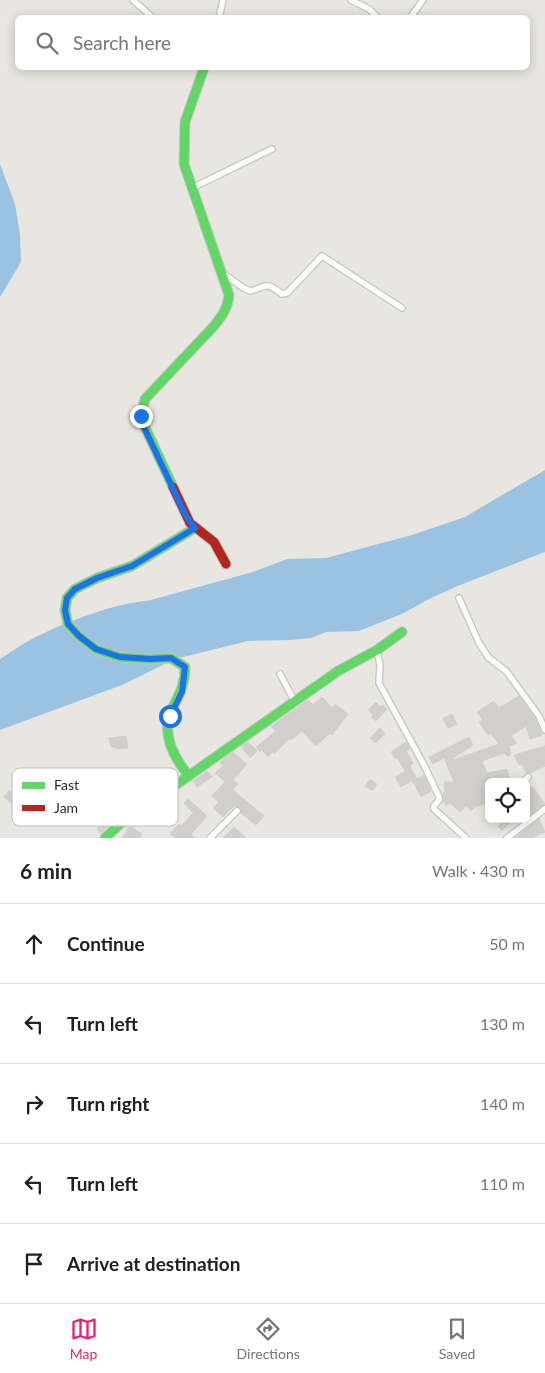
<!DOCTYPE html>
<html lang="en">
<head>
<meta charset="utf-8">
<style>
  :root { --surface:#fff; --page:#f6f6f6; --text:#202124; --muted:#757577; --line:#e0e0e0; --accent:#db2777 }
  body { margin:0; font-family:Lato,sans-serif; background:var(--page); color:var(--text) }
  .controls { position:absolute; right:15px; bottom:15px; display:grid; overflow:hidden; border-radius:8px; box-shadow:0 2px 12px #0003 }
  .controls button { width:45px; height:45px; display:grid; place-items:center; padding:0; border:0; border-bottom:1px solid var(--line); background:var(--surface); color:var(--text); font:25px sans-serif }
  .stop { position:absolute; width:15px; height:15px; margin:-11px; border:4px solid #1a73e8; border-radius:50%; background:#fff }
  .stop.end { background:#1a73e8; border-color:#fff; box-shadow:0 1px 5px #0008 }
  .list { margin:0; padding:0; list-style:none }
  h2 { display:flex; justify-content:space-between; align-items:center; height:65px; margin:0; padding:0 20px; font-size:21px }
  h2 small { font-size:16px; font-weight:400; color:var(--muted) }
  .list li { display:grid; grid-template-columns:32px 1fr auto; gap:15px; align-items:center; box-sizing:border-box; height:80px; padding:0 20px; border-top:1px solid var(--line) }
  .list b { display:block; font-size:19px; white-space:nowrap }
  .list em { font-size:16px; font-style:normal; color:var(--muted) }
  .icon { flex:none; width:28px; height:28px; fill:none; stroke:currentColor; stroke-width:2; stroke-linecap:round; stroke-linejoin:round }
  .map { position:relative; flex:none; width:545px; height:838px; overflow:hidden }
  .search { position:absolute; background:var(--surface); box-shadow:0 2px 12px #0003; left:15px; right:15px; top:15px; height:55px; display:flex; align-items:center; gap:12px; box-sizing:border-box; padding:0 18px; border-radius:8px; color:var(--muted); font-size:19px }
  .sheet { height:465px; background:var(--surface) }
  nav { display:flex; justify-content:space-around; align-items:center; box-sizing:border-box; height:70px; border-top:1px solid var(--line); background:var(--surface); font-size:14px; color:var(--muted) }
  nav a { display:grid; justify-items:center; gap:2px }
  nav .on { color:var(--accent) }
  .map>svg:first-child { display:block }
  .water { fill:#9bc2e1 }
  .building { fill:#d0cfcb; stroke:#d2d1cc }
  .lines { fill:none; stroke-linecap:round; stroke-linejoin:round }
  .street-casing { stroke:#c5c4c4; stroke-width:8 }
  .fast-casing { stroke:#c5c4c4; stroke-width:11 }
  .jam-casing { stroke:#c5c4c4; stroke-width:11 }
  .street { stroke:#fbfbfa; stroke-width:5.5 }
  .fast { stroke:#63d668; stroke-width:9 }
  .jam { stroke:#b3261e; stroke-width:9 }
  .route { stroke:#1a73e8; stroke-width:6 }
  .key { fill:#fff; stroke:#bfbfbf; stroke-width:1 }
  .key-label { font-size:14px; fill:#292929 }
</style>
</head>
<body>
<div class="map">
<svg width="545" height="838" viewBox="0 0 545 838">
  <rect width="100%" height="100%" fill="#e7e6e0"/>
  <path class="water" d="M0,164L15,204L20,235L21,262L0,297Z
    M545,470V552L460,585L429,599L404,613L359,631L326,632L311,638L290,640L248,641L175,659L122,685L0,730V659C13,651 26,641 40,635C67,622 118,602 147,601L253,572L287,559L326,558L412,535L465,517Z"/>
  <path class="building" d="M519,696L535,718L542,735L530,739L526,726L511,736L517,743L509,746L511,754L508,757L504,753L482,761L487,773L507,769L510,782H489V785L484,787L489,802L475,807L471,811L466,806L460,812L450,803L446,806L443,801V793L445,792L444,782H454L444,758L433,764L429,757L469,737L473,745L452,759L453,760L499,744L490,733L488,735L479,722L483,720L477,712L494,701L499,708Z
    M322,697L332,708L335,704L348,714L332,735L330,733L316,746L302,731L291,740L290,738L274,754L272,752L268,757L262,750L260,752L256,747L276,731L271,726L308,700L313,705Z
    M376,702L381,707L382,705L387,709L376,721L371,717L373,715L368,710Z
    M452,714L457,724L448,728L443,718Z
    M380,728L385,734L375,743L370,738Z
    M126,736L128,748L116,749V747H111L109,738Z
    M248,742L257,751L250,758L241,746Z
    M406,742L410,749L406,751L413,763L410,766L417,779L424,775L431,791L421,797L412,780L401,787L395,777L405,771L397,758L396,759L391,752Z
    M545,746V766L530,773H526L522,764L519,765L514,755Z
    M233,752L247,764L233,780L238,784L233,790L264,816L256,825L241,813V809L239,807L234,806L223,817L213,808L219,802L212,796L225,782L215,773L223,766L220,762Z
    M207,771L212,777L197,787L193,781Z
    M370,779L377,784L372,791L365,786Z
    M532,786L545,804L528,816L526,814V789Z
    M9,790L17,796L11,803L4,797Z
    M188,799L207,816L191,834L195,838H175L170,834L179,824L181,826L193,813L184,803Z
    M107,818L112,823L101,833L97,829Z
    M500,819H515L502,830L498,826L503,822Z
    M539,819L545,832L532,838H515Z
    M130,826L142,834L140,838H122Z
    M234,827L246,838H223Z"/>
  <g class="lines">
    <g class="street-casing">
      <path id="street" d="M133,0L153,18
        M351,0L369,9L378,18
        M219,18L223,0
        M410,18L423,0
        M192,188L272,149
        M224,274L242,287L250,291C269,286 265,281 282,294L287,293L322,256L402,308
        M459,598L479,643L488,657L507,672L539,716L545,730
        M377,650L380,665L379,683L424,765L439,797V800L434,806V809L466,838
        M280,674L295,702
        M523,782L528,777
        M210,838L237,811
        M507,838L545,809"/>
    </g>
    <g class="fast-casing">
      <path id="fast" d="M173,487L143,423L142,411L145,399L214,326C222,316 228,308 229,295L184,164L185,122L204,68
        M189,776C174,758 161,735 171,711C179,694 185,686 185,667L171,658L149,659L119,657L96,649L79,636L68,624L65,610L67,598L75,589L97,578L132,566L195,528
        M105,838L120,824L338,671L377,650L402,632"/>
    </g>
    <g class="jam-casing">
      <path id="jam" d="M173,487L190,523L214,542L226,564"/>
    </g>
    <use href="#street" class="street"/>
    <use href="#fast" class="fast"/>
    <use href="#jam" class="jam"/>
  </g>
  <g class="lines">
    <path class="route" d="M141,416L142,423L186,516L195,528L132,566L97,578L75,589L67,598L65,610L68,624L79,636L96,649L120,657L150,659L171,658L185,667L182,692L170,716"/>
  </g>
  <rect x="12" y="768" width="166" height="58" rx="8" class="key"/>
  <rect x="22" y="782" width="23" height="7" fill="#63d668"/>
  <rect x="22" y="805" width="23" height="6" fill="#b3261e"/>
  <g class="key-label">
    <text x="54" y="790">Fast</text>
    <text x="54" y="813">Jam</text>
  </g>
</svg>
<div class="controls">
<button><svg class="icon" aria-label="locate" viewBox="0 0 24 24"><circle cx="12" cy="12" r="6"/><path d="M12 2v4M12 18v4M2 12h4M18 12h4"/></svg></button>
</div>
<div class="stop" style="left:170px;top:716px"></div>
<div class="stop end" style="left:141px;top:416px"></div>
<div class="search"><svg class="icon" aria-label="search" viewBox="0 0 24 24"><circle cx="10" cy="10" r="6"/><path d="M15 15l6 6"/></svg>Search here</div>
</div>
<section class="sheet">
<h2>6 min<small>Walk · 430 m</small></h2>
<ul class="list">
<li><svg class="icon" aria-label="ahead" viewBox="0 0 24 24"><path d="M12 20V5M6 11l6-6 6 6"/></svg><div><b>Continue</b></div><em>50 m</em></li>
<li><svg class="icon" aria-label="left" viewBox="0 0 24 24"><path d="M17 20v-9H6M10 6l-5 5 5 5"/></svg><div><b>Turn left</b></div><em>130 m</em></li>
<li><svg class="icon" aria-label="right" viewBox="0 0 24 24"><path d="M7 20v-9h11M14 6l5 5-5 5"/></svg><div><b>Turn right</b></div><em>140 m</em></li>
<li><svg class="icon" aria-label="left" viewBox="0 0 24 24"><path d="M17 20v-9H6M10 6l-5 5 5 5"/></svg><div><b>Turn left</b></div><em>110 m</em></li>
<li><svg class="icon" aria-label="arrive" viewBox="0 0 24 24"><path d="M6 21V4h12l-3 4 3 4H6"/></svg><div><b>Arrive at destination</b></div></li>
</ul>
</section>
<nav>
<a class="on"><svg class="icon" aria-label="map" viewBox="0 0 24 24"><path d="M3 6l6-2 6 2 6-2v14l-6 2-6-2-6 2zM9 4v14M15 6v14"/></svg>Map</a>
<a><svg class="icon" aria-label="directions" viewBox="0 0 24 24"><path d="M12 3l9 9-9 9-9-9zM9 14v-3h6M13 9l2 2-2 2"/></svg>Directions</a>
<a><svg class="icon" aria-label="saved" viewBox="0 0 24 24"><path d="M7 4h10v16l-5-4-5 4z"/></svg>Saved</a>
</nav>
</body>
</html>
